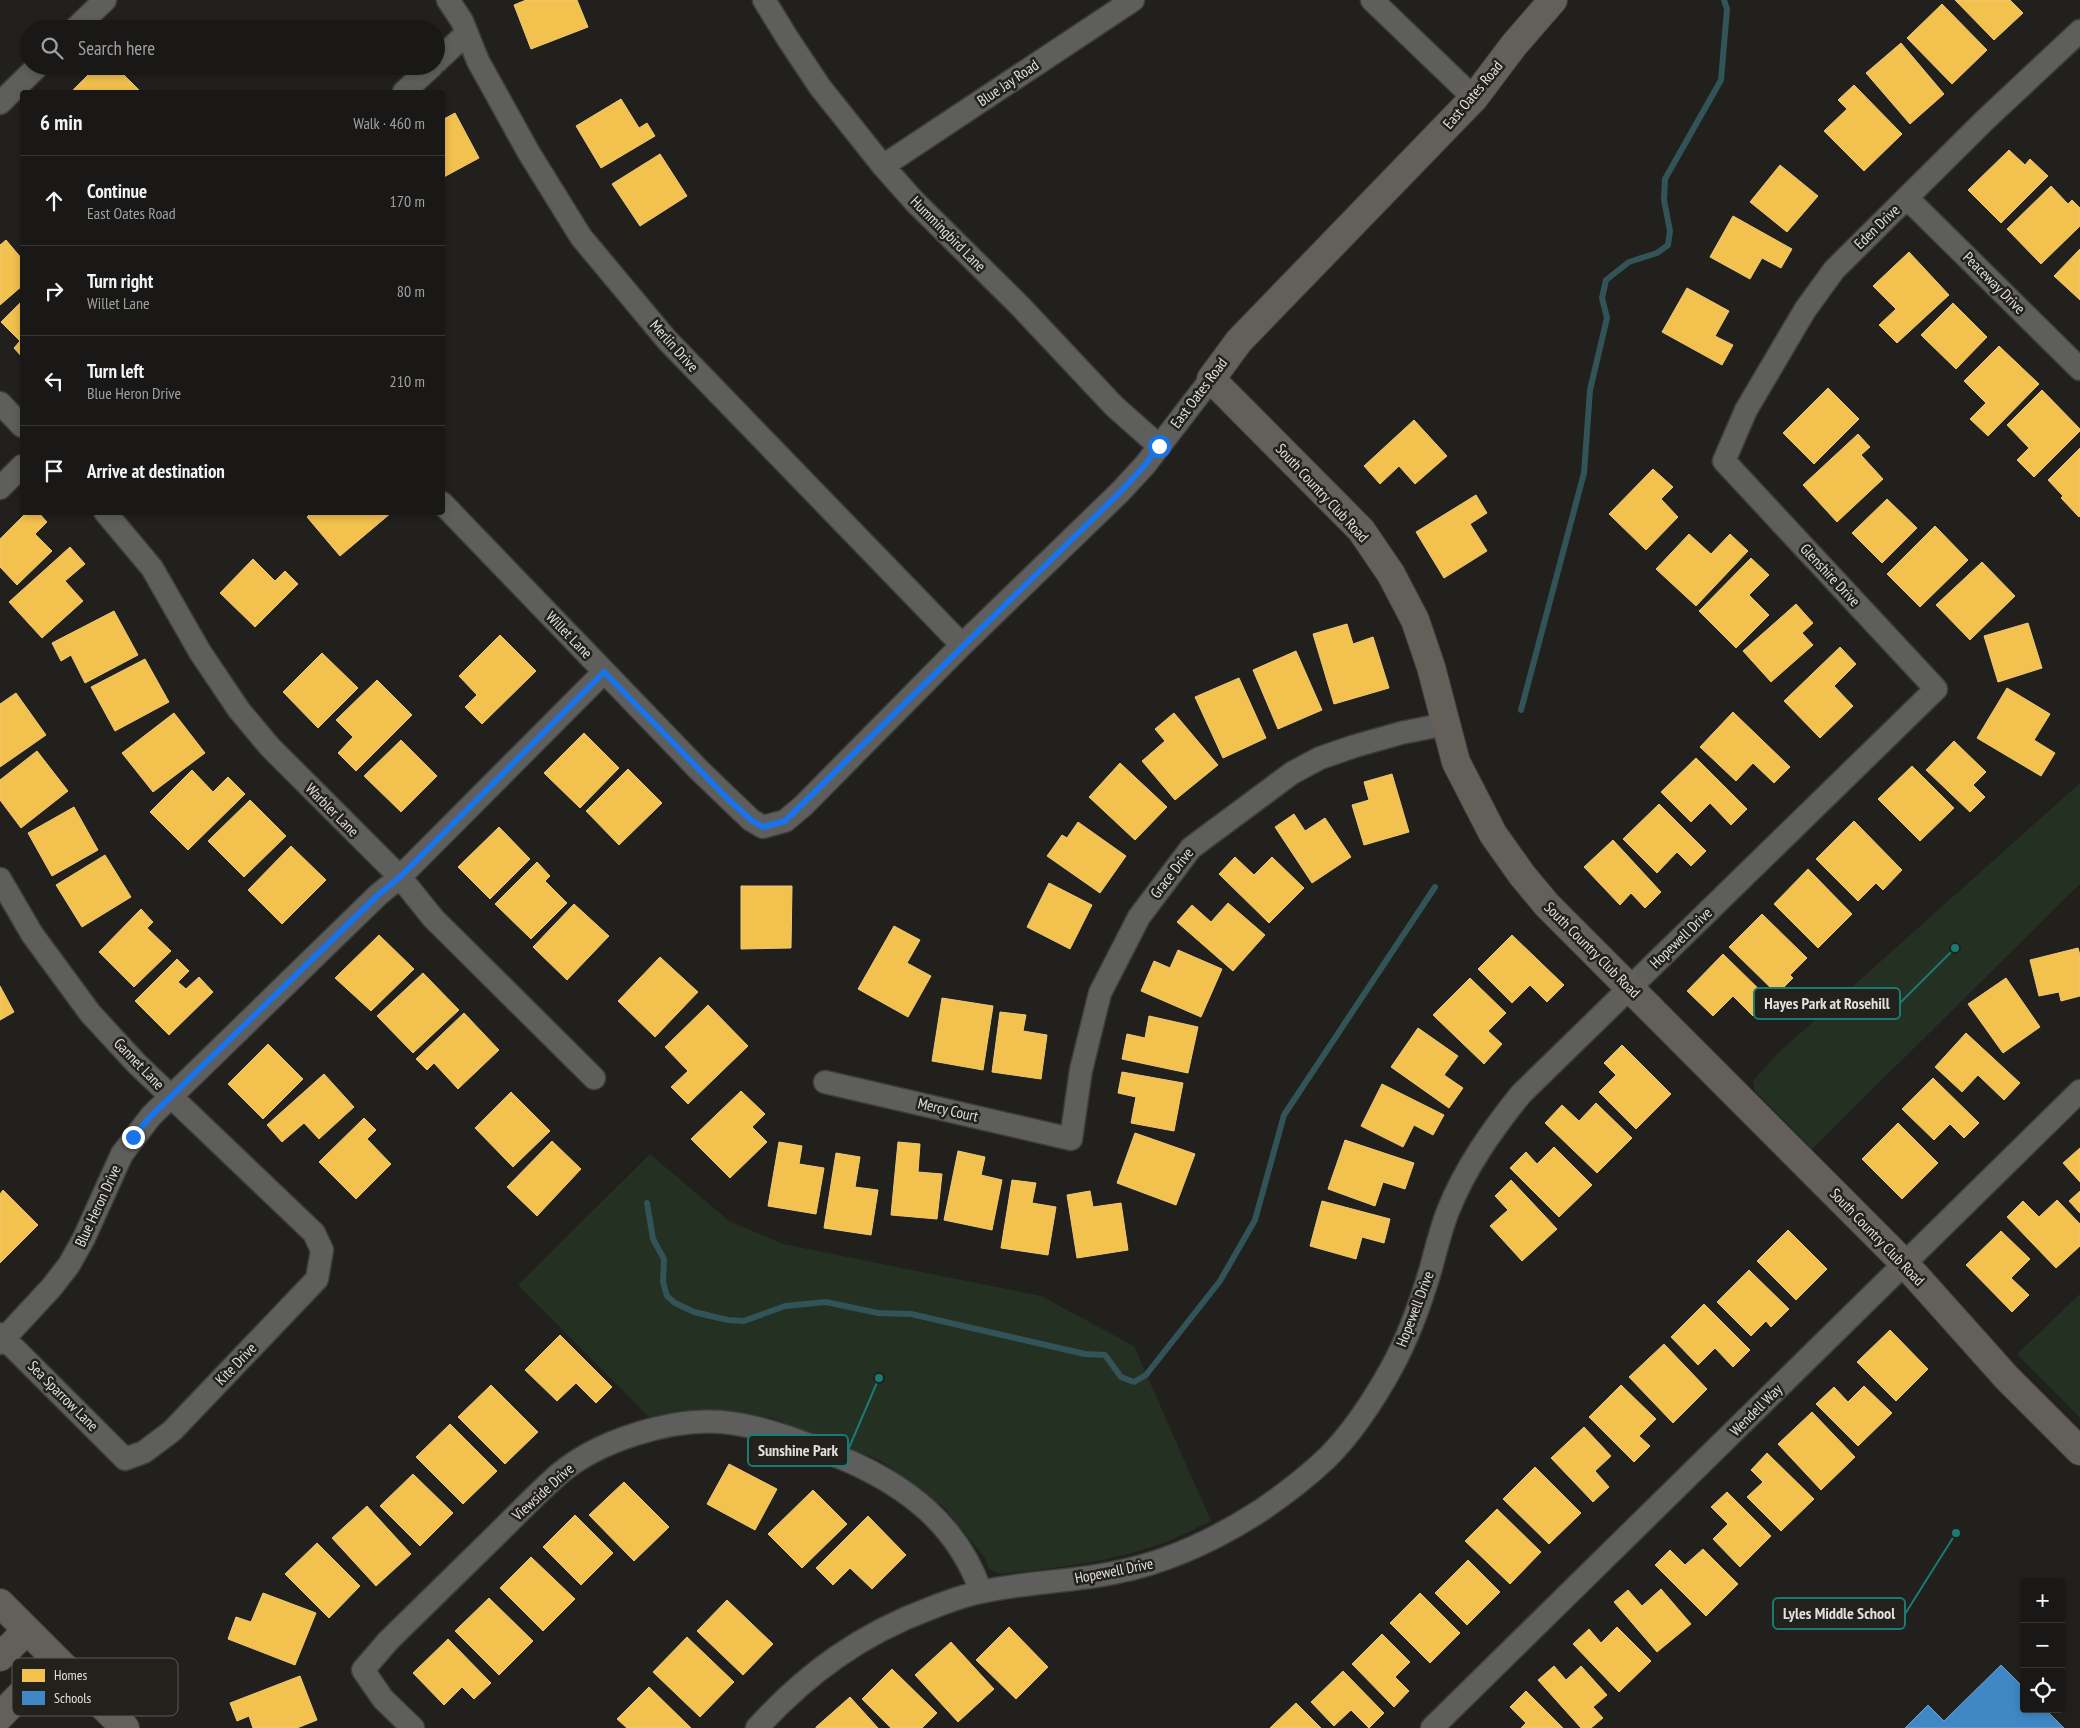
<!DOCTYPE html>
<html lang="en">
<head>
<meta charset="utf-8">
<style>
  :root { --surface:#191816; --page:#262523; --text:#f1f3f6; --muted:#9fa0a1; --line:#373735 }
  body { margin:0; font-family:"PT Sans Narrow",sans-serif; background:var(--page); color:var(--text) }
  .controls { position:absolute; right:15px; bottom:15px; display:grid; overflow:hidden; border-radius:5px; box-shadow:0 2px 8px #0003 }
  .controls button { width:45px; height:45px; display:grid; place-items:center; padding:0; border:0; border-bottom:1px solid var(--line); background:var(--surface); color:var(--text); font:25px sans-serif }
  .stop { position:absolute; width:15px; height:15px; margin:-11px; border:4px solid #1a73e8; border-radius:50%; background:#fff }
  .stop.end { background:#1a73e8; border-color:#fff; box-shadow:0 1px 5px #0008 }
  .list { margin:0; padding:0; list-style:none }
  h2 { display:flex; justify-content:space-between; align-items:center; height:65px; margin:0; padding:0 20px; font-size:21px }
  h2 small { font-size:16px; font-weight:400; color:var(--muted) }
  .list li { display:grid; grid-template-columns:32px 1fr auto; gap:15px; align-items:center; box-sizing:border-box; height:90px; padding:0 20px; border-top:1px solid var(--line) }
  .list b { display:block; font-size:19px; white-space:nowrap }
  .list p { margin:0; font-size:16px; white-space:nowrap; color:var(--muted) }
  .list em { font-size:16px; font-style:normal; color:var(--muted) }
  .icon { flex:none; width:28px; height:28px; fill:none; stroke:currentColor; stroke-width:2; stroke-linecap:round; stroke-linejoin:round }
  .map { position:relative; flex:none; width:2080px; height:1728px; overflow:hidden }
  .search { position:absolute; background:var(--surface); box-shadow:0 2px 8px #0003; left:20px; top:20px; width:425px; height:55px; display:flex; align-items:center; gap:12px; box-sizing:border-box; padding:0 18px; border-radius:28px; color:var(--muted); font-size:19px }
  .panel { position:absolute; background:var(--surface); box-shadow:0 2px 8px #0003; left:20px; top:90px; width:425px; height:425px; border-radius:5px }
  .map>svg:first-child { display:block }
  .green { fill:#243022 }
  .homes { fill:#f2c14e; stroke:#edca79 }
  .schools { fill:#3f88c5; stroke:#70a2cc }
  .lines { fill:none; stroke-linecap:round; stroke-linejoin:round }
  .stream { stroke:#325357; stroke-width:6 }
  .street-casing { stroke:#3d3d3b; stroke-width:25 }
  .secondary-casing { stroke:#3d3d3b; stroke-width:30 }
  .street { stroke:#5e5e5c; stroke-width:22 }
  .secondary { stroke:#63605a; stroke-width:28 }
  .route { stroke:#1a73e8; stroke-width:6 }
  .labels { text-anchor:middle; stroke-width:5; stroke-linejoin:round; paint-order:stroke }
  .street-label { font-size:15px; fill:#e1e0dd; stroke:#22211c }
  .key { fill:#22211c; stroke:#5b5a56; stroke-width:1 }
  .key-label { font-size:14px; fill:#e1e0dd }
  .leader { fill:none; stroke:#1a7b74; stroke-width:2 }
  .callout-dot { fill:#1a7b74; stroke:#22211c; stroke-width:2 }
  .callout { fill:#22211c; stroke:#1a7b74; stroke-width:2 }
  .callout-label { font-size:16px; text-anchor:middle; font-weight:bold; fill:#e1e0dd }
</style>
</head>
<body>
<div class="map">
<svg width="2080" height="1728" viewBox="0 0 2080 1728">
  <rect width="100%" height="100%" fill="#21201d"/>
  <path class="green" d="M2080,783V884L1812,1149L1755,1091L1753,1081L1775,1056L1824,1012Z
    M650,1154L729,1221L783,1244L1041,1296L1134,1346L1211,1521C1194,1529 1176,1539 1158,1545C1106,1563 1055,1568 1000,1574L989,1569L985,1558L944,1507L881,1461L773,1418L705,1409L676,1411L649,1417L518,1285Z
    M2080,1294V1418L2017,1354Z"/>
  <path class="homes" d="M526,0H577L588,27L531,49L514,5Z
    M1955,0H2010L2023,13L1994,40Z
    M1942,4L1987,50L1952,84L1907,38Z
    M1901,43L1944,94L1910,124L1866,73Z
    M97,66H115L141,92H71Z
    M1854,85L1902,134L1864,171L1824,131L1847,109L1838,100Z
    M621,99L639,128L647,123L655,136L601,168L576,126Z
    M455,113L479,158L442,178V120Z
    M2009,150L2025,165L2030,159L2048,176L2001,223L1968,190Z
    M660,154L687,196L640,226L612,184Z
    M1780,165L1818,196L1787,232L1750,202Z
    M2051,186L2068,204L2072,200L2080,208V226L2041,264L2007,229Z
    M1733,216L1792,249L1781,268L1762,258L1750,279L1710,257Z
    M6,240L22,259V286L0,305V245Z
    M2080,249V300L2054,276Z
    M1909,252L1949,295L1897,343L1879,325L1896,309L1873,286Z
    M1687,288L1729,311L1715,336L1733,345L1722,365L1662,332Z
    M22,301V357L14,348L20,341L1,322Z
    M1953,303L1987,337L1956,369L1921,335Z
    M1999,346L2039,384L1988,436L1970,419L1986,403L1964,381Z
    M1828,388L1859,419L1814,464L1783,433Z
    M2042,390L2080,429V431L2034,477L2017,460L2029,448L2007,425Z
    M1414,420L1447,456L1415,484L1399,466L1380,484L1364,466Z
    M1858,434L1870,447L1861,455L1883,479L1837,522L1803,485Z
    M2080,448V516L2079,517L2061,498L2063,496L2048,480Z
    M1653,469L1673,487L1661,499L1678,517L1646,550L1609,514Z
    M1476,495L1487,513L1470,524L1487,551L1444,578L1416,532Z
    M1887,499L1917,528L1882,563L1852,533Z
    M27,512H38L47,522L35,534L52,551L17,585L0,567V539Z
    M312,512H390L391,513L340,556L307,517Z
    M1935,526L1968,560L1920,607L1887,574Z
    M1689,534L1711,554L1730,534L1748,551L1696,606L1656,569Z
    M70,547L85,564L65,581L83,601L42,638L9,602Z
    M1751,558L1769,575L1749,595L1769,615L1736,648L1699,611Z
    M253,559L275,581L285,571L298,584L255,627L220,593Z
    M1982,562L2015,596L1970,640L1936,605Z
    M1796,604L1813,623L1802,633L1813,645L1771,682L1743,651Z
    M114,611L138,655L85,683L71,655L61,661L52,643Z
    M2028,623L2042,668L1998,682L1984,636Z
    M1347,624L1353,644L1373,637L1389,688L1334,704L1313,634Z
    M500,635L536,671L482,724L465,707L477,695L459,676Z
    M1840,647L1856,664L1834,686L1853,706L1820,738L1784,701Z
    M1296,651L1322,710L1278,729L1253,670Z
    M322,653L358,688L318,728L283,692Z
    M145,659L169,702L115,731L91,687Z
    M1239,678L1266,738L1223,758L1195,697Z
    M377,680L412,715L356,771L338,753L353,737L336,720Z
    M2007,688L2050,714L2034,740L2055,753L2041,776L1977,738Z
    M16,693L46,735L0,767V704Z
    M1733,712L1790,767L1774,783L1753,763L1736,781L1700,747Z
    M174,713L205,753L153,792L122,753Z
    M1174,713L1218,765L1175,800L1142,761L1165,741L1155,729Z
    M584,733L619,768L580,808L544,773Z
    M401,740L437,776L401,812L364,776Z
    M1954,741L1986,772L1973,785L1985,797L1970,812L1926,770Z
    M37,751L68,791L21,828L0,800V780Z
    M1696,758L1747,809L1731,825L1710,803L1691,822L1661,792Z
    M1120,763L1167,807L1135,840L1089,797Z
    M1912,766L1954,808L1920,841L1878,799Z
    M628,769L662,803L619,845L586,811Z
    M192,770L213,792L228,777L245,794L188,850L150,812Z
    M1392,774L1409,832L1364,845L1352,805L1369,800L1364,782Z
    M250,800L286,836L244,877L208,841Z
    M1659,804L1706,851L1691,866L1677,852L1657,873L1623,839Z
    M74,807L98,850L52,876L28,833Z
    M1294,814L1305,831L1325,818L1351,857L1312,883L1275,827Z
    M1854,821L1902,870L1883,890L1876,883L1858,901L1816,859Z
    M1078,822L1126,856L1100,893L1047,856L1062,835L1067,838Z
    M499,827L530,859L490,899L458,867Z
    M1613,840L1661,892L1645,908L1631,893L1620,905L1584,867Z
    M291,846L326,880L282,924L248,890Z
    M105,855L131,897L82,927L56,885Z
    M1235,857L1254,875L1272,857L1304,888L1269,923L1219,874Z
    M537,862L550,876L545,881L567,903L531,939L495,904Z
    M1808,869L1852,914L1818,948L1774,904Z
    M1049,883L1092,905L1070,949L1027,927Z
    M741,886H792L791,948L741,949Z
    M1228,903L1265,935L1233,971L1177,922L1192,905L1211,922Z
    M574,904L609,936L567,980L533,947Z
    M141,909L153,922L147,928L171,951L134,987L99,952Z
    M1762,914L1807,958L1790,975L1793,978L1777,994L1729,947Z
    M894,926L920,940L907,963L931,976L908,1017L858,989Z
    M379,935L414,969L371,1011L335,978Z
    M1512,935L1564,985L1547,1002L1530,985L1512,1003L1478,969Z
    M2078,948L2080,955V996L2061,1001L2059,992L2039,996L2030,960Z
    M1178,950L1222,969L1201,1017L1141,991L1154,961L1170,968Z
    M1723,954L1770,1000L1753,1016L1733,996L1713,1016L1687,991Z
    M660,957L698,992L655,1037L618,1001Z
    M177,959L189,971L178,982L186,989L199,977L213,992L169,1035L135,1001Z
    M423,973L459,1010L413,1053L377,1016Z
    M1470,978L1506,1013L1488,1031L1502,1044L1484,1064L1433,1015Z
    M2006,978L2040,1027L2003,1053L1968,1004Z
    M0,986L14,1012L0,1020Z
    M942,998L993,1006L983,1070L932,1061Z
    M708,1005L748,1046L688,1104L671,1087L688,1071L665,1047Z
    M1000,1012L1026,1015L1023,1031L1047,1035L1041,1079L992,1072Z
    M464,1013L499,1050L458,1089L434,1063L427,1070L416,1059Z
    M1149,1016L1198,1027L1188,1073L1122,1059L1127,1034L1145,1038Z
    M1418,1028L1458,1056L1444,1075L1463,1088L1449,1108L1391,1067Z
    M1966,1033L2020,1083L2004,1100L1978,1075L1962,1092L1935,1067Z
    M268,1044L303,1079L263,1119L228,1084Z
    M1622,1045L1671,1094L1636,1129L1599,1092L1616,1075L1604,1063Z
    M1122,1072L1183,1083L1174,1131L1131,1123L1136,1097L1118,1093Z
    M324,1074L354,1107L319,1139L304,1123L282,1142L267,1125Z
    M1933,1078L1979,1123L1964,1138L1950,1124L1934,1140L1902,1109Z
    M1382,1084L1444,1115L1433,1135L1414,1125L1403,1147L1361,1126Z
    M741,1091L765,1114L752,1127L767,1142L730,1178L691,1139Z
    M511,1092L550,1131L513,1167L475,1128Z
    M1596,1103L1632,1138L1597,1173L1545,1123L1562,1105L1579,1121Z
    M364,1118L376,1130L367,1139L391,1164L356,1199L319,1162Z
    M1898,1123L1938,1163L1902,1199L1862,1159Z
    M1135,1133L1195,1154L1176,1205L1117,1183Z
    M1345,1140L1414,1163L1405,1189L1383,1182L1375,1206L1328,1189Z
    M552,1141L581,1169L537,1216L507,1187Z
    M779,1142L802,1146L799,1164L824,1168L816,1214L768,1206Z
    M898,1142L920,1144L918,1172L942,1174L937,1219L891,1215Z
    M1554,1147L1592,1185L1559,1217L1510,1168L1526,1152L1537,1164Z
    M2080,1148V1182L2063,1163Z
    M958,1151L985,1157L981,1175L1002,1180L992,1230L944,1220Z
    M836,1153L860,1157L855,1187L878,1190L871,1235L824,1228Z
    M1012,1180L1036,1183L1032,1203L1056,1207L1048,1255L1001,1248Z
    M1511,1180L1557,1229L1522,1261L1490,1226L1508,1210L1495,1196Z
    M3,1190L38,1225L0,1263V1194Z
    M1090,1191L1093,1207L1121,1203L1128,1250L1077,1258L1067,1195Z
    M2080,1191V1213L2069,1201Z
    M2057,1200L2080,1224V1246L2056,1268L2007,1217L2023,1201L2039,1217Z
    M1322,1201L1390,1219L1384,1243L1362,1237L1356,1259L1310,1246Z
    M1788,1230L1827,1269L1796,1300L1757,1261Z
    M2001,1231L2030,1259L2011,1278L2029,1295L2012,1312L1966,1265Z
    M1749,1270L1789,1309L1771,1327L1766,1321L1751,1336L1717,1302Z
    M1704,1304L1750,1350L1733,1367L1715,1348L1698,1365L1671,1337Z
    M1890,1330L1928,1369L1896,1401L1857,1362Z
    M560,1335L612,1387L596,1403L576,1383L557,1401L525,1370Z
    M1664,1344L1707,1389L1673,1423L1629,1377Z
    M491,1385L538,1432L505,1464L458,1417Z
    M1621,1385L1656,1419L1639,1436L1650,1446L1634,1462L1589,1417Z
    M1864,1386L1892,1413L1858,1446L1816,1404L1834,1387L1848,1402Z
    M1812,1412L1855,1457L1821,1490L1778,1444Z
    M450,1424L497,1471L463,1504L416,1457Z
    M1584,1427L1611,1456L1595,1471L1609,1487L1593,1502L1551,1458Z
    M1767,1453L1814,1499L1781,1531L1747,1497L1763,1482L1751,1470Z
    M729,1464L777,1489L755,1530L707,1504Z
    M1535,1467L1581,1513L1549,1544L1503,1499Z
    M413,1474L453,1513L420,1546L380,1506Z
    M624,1482L669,1527L634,1561L589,1515Z
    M813,1490L847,1524L802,1568L768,1534Z
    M1727,1492L1771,1536L1740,1567L1713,1539L1728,1524L1711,1507Z
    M367,1506L411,1554L376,1586L332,1538Z
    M1497,1509L1541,1552L1510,1584L1465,1541Z
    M575,1515L613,1553L581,1585L543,1547Z
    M868,1516L906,1555L872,1589L850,1568L833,1585L816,1568Z
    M317,1543L360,1586L329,1618L285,1574Z
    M1703,1549L1738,1584L1706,1616L1655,1565L1670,1550L1685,1565Z
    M531,1557L575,1599L543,1631L500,1588Z
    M1468,1560L1500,1592L1467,1625L1435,1593Z
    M1661,1589L1691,1624L1657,1652L1614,1602L1628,1590L1642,1606Z
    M263,1593L316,1613L295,1665L228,1639L236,1617L251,1622Z
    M1420,1593L1460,1633L1430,1663L1390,1623Z
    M489,1598L533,1641L499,1675L455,1631Z
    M727,1600L773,1644L743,1675L697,1631Z
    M1009,1627L1048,1667L1016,1699L976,1660Z
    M1617,1627L1651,1661L1619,1692L1573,1644L1589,1629L1601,1643Z
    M1382,1634L1410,1662L1395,1677L1409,1691L1394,1707L1352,1664Z
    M687,1637L734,1682L700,1717L653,1672Z
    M448,1639L491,1683L474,1699L462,1687L444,1705L413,1673Z
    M951,1642L994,1689L958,1722L915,1675Z
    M1554,1666L1566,1680L1581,1666L1607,1695L1593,1707L1603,1718L1591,1728H1581L1538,1680Z
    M892,1669L937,1713L922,1728H891L862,1699Z
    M1343,1671L1384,1713L1369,1728L1351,1710L1334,1726L1311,1702Z
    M300,1676L317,1720L297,1728H253L249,1716L237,1721L230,1703Z
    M649,1687L691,1728H627L617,1719Z
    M1526,1691L1563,1728H1521L1526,1723L1510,1707Z
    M850,1697L878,1728H816V1727Z
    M1296,1703L1321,1728H1270Z"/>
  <path class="schools" d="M2001,1665L2024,1688V1709H2045L2064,1728H1905L1928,1705L1944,1721Z"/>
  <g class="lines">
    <path class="stream" d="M1521,710L1584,473L1590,390L1607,318L1602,298L1606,280L1629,262L1657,253L1668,245L1670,231L1664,200L1665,179L1721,80L1727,9L1724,0
      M647,1203L653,1239L664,1259L663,1282L667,1296L675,1303L694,1312L728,1320L744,1321L785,1306L826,1302L878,1313L911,1314L1085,1354L1105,1355L1121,1377L1134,1382L1146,1375L1220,1281L1255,1220L1284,1115L1435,887"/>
    <g class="street-casing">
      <path id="street" d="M448,0L462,21L478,61L529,153L581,237L667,340L962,645
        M764,0L788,39L820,87L883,166L915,202L1020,306L1114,406L1159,446
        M1372,0L1474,98
        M75,29L105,0
        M436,62L467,33
        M404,92L432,66
        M0,103L38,66
        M883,166L1133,0
        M1907,198L2080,369
        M0,403L22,426
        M0,488L22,466
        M442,503L699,770L751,820L763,827L785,821L803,806L962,645L1120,492L1145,465L1211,379
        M105,512L152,568L200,652L239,710L270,747L400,877L433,918L594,1078
        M0,879L32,934L90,1013L137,1064L314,1233L322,1250L317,1279L172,1431L144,1452L125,1459L0,1334
        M825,1082L1071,1139L1081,1070L1100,993L1139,917L1191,848L1292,773L1320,758L1355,746L1401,733L1446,724
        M0,1343L51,1288L69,1265L84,1238L122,1154L151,1116L378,895L400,877L604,672
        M413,1728L383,1699L363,1670L388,1641C422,1608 455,1575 488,1543C512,1520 534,1496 559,1474C598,1441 670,1418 722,1422C764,1426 805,1443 844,1459C907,1486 958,1525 981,1592
        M757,1728C807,1673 861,1634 931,1608C947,1602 964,1595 981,1592C1025,1582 1070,1582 1113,1573C1166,1563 1215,1540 1260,1511C1282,1496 1307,1477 1327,1458C1352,1433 1375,1398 1392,1367C1409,1336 1421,1302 1431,1268C1436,1249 1441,1229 1448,1211C1465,1168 1492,1130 1521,1094L1936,689L1724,461L1746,410L1805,310L1834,270L1985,120L2080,31
        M1432,1728L2080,1091"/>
    </g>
    <g class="secondary-casing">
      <path id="secondary" d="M1553,0L1514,45L1474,98L1239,341L1211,379L1361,530L1391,574L1415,620L1431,667L1456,762L1493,834L1522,875L1547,905L1905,1264L2007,1378L2080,1451
        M0,1603L125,1728
        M0,1657L27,1630
        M0,1716L56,1659"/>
    </g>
    <use href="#street" class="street"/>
    <use href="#secondary" class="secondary"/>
  </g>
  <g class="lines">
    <path class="route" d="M133,1137L151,1116L378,895L400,877L604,672L727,798L751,820L763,827L785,821L1120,492L1145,465L1159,446"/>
  </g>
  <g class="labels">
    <g class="street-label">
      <text transform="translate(1008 83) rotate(-34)" y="5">Blue Jay Road</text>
      <text transform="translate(1473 95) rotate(-50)" y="5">East Oates Road</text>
      <text transform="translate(1877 227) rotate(-44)" y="5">Eden Drive</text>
      <text transform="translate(948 234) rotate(45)" y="5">Hummingbird Lane</text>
      <text transform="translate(1994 283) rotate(45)" y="5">Peaceway Drive</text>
      <text transform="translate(674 346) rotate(48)" y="5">Merlin Drive</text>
      <text transform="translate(1199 393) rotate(-53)" y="5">East Oates Road</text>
      <text transform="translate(1322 493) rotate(47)" y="5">South Country Club Road</text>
      <text transform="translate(1830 575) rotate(47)" y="5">Glenshire Drive</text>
      <text transform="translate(569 635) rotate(46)" y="5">Willet Lane</text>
      <text transform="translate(332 810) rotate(45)" y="5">Warbler Lane</text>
      <text transform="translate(1172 873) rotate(-52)" y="5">Grace Drive</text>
      <text transform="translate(1681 938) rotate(-44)" y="5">Hopewell Drive</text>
      <text transform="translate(1592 950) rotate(45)" y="5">South Country Club Road</text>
      <text transform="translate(139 1064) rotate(46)" y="5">Gannet Lane</text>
      <text transform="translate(948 1110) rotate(13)" y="5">Mercy Court</text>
      <text transform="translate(98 1206) rotate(-65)" y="5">Blue Heron Drive</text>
      <text transform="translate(1877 1237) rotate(46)" y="5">South Country Club Road</text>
      <text transform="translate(1415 1309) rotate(-69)" y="5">Hopewell Drive</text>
      <text transform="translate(236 1364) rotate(-46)" y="5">Kite Drive</text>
      <text transform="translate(63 1396) rotate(45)" y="5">Sea Sparrow Lane</text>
      <text transform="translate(1756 1410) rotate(-45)" y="5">Wendell Way</text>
      <text transform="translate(543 1492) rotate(-42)" y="5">Viewside Drive</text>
      <text transform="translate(1114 1571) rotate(-11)" y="5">Hopewell Drive</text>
    </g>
  </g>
  <rect x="12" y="1658" width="166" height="58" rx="8" class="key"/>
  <rect x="22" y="1669" width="23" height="13" fill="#f2c14e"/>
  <rect x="22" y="1691" width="23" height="14" fill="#3f88c5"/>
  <g class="key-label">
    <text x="54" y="1680">Homes</text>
    <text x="54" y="1703">Schools</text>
  </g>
  <path class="leader" d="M1955 948L1900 1003M879 1378L848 1450M1956 1533L1905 1614"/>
  <g class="callout-dot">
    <circle cx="1955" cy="948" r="5"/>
    <circle cx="879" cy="1378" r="5"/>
    <circle cx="1956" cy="1533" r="5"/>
  </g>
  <g class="callout">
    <rect x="1754" y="988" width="146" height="31" rx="5"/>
    <rect x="748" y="1435" width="100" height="31" rx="5"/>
    <rect x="1773" y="1598" width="132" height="31" rx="5"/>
  </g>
  <g class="callout-label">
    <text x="1827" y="1009">Hayes Park at Rosehill</text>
    <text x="798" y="1456">Sunshine Park</text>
    <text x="1839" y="1619">Lyles Middle School</text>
  </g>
</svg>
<div class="controls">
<button>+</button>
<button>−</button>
<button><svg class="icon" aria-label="locate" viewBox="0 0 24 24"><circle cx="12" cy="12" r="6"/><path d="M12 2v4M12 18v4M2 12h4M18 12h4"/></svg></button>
</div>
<div class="stop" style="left:1159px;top:446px"></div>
<div class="stop end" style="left:133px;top:1137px"></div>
<div class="search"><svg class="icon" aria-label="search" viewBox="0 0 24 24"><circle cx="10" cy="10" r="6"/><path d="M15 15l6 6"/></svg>Search here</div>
<section class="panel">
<h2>6 min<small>Walk · 460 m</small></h2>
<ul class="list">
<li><svg class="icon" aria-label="ahead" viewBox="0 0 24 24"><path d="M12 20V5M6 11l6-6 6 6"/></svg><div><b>Continue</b><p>East Oates Road</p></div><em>170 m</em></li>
<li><svg class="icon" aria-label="right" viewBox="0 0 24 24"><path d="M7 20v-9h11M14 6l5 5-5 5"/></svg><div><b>Turn right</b><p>Willet Lane</p></div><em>80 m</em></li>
<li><svg class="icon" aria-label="left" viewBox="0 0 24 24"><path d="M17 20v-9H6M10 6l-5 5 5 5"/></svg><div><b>Turn left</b><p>Blue Heron Drive</p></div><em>210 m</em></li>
<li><svg class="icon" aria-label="arrive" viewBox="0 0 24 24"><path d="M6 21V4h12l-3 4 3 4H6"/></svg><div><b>Arrive at destination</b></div></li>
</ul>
</section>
</div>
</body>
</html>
